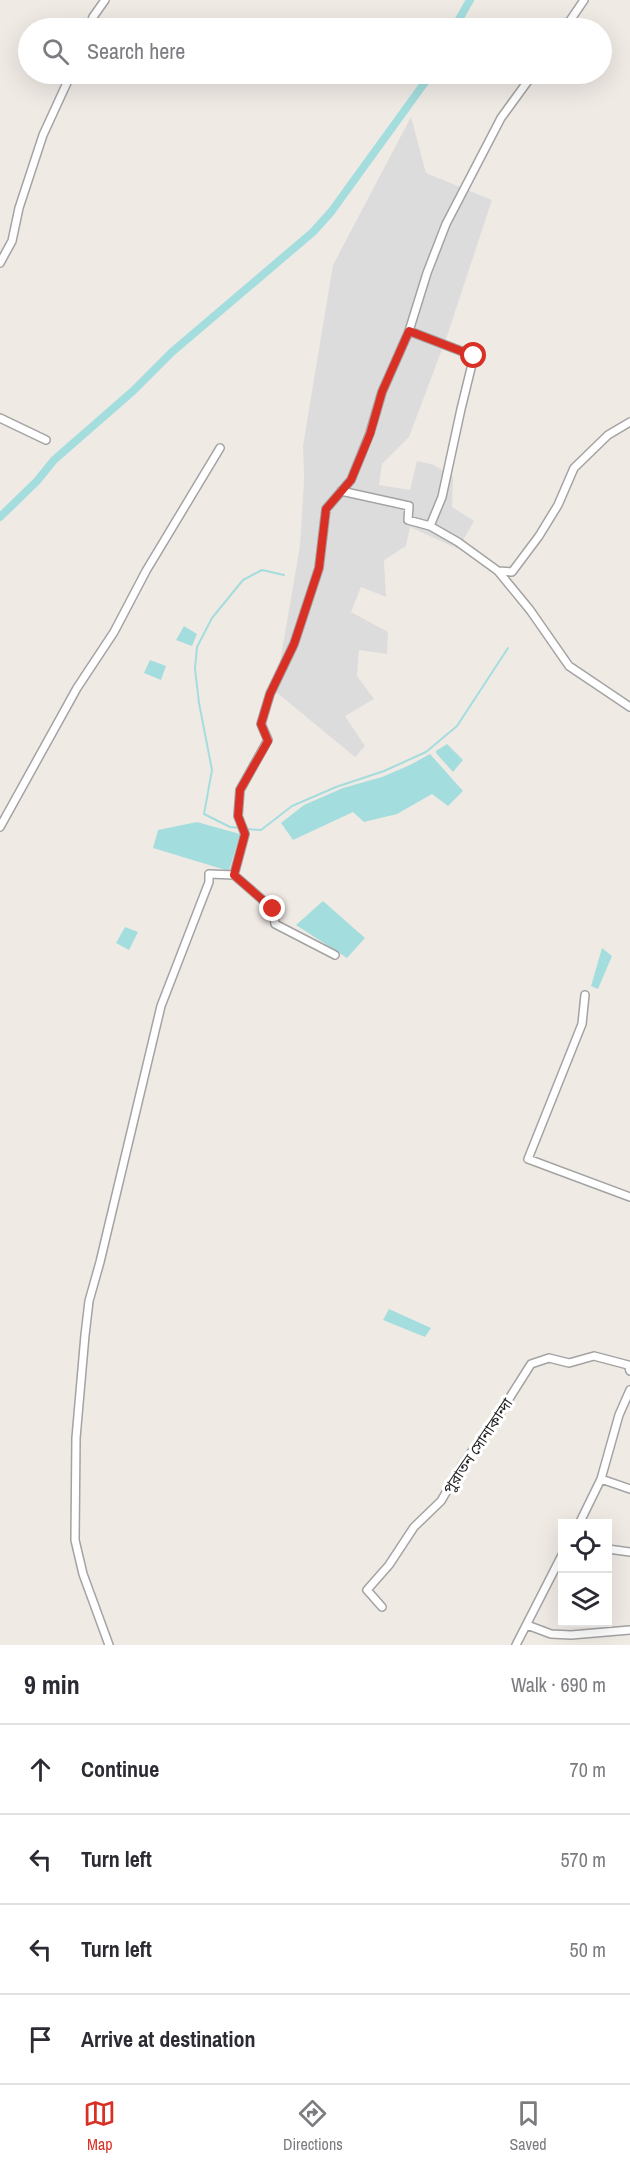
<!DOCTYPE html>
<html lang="en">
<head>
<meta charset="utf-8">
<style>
  :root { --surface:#fff; --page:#f7f7f7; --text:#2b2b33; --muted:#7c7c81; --line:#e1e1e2; --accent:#d93025 }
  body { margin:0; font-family:"Archivo Narrow","Noto Sans Bengali",sans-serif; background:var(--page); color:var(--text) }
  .controls { position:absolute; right:18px; bottom:18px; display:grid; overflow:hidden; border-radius:0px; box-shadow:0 6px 24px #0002 }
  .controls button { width:54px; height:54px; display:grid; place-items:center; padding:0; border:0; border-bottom:2px solid var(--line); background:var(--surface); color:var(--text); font:30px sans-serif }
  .stop { position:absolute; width:18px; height:18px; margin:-14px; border:4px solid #d93025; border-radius:50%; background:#fff }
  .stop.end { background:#d93025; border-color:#fff; box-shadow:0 2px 6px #0008 }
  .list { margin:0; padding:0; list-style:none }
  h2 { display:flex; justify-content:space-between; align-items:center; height:78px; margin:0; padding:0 24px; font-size:26px }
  h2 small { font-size:20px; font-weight:400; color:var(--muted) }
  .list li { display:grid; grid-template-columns:39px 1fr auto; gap:18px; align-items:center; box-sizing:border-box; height:90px; padding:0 24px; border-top:2px solid var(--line) }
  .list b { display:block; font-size:22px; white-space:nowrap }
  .list em { font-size:20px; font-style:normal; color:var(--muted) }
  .icon { flex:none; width:33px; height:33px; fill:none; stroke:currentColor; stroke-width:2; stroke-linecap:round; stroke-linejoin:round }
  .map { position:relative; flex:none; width:630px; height:1645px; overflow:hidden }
  .search { position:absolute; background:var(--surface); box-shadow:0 6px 24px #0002; left:18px; right:18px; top:18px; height:66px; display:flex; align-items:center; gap:15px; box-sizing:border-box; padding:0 21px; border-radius:33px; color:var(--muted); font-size:22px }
  .sheet { height:438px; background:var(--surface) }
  nav { display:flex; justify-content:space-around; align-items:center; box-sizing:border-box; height:84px; border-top:2px solid var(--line); background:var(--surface); font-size:16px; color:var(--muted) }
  nav a { display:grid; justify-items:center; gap:3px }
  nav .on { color:var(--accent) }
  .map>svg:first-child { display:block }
  .residential { fill:#dddcdc }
  .water { fill:#a4ddde }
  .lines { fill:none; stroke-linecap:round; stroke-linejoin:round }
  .stream { stroke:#a4ddde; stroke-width:2 }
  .canal { stroke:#a4ddde; stroke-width:8 }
  .street-casing { stroke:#a3a3a3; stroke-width:10 }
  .street { stroke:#fff; stroke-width:7 }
  .route { stroke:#d93025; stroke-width:8 }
  .labels { text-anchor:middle; stroke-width:6; stroke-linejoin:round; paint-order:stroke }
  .street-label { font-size:15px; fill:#1f1f1f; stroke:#fff }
</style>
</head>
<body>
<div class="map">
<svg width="630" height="1645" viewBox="0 0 630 1645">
  <rect width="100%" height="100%" fill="#f0eae5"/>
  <path class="residential" d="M411,117L426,173L492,200L447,336L409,437L382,464L379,485L410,490L417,461L434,465L453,477L452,507L474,521L458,549L410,527L406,546L384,560L386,597L361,587L351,612L388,632L387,654L359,650L357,676L374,699L345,716L365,746L355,757L275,691L300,546L304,480L303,446L333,265Z"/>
  <path class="water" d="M184,626L197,634L192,646L176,640Z
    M150,660L166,666L161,680L144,673Z
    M447,744L463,760L453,772L436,753V751Z
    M430,754L463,791L448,806L432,794L397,814L364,822L353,812L293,840L281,823L304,805L343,788L382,777L410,765Z
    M197,822L240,834L229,871L153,848L158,830Z
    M323,901L365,938L347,958L296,925Z
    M125,927L138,932L129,950L116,943Z
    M602,948L612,956L598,989L591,986Z
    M389,1309L431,1328L425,1337L383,1320Z"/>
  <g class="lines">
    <path class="stream" d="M240,828L230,827L204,814L212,770L199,703L195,669L197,647L212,618L243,580L262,570L284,575
      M246,829L261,830L292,806L336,787L384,771L426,752L457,726L508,648"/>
    <path class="canal" d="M454,28L470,0
      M0,517L37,481L54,460L133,391L172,352L313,232L331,212L431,74"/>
    <g class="street-casing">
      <path id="street" d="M89,28L93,17L105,0
        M565,28L584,0
        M0,263L12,241L19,208L43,135L71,74
        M409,331L474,356L461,409L442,497L430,526
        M0,418L46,440
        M341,491L409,506L408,520L430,526L458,542L498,571L530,610L569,666L630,707
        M498,571L512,572L539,536L558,505L574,468L608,435L630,422
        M0,827L77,688L114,632L146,571L220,448
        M335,955L275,924L273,909L234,875L245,834L238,816L240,790L268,740L261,724L270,694L294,644L319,568L326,509L351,480L370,433L382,392L409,331L427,273L446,224L501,118L533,74
        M585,995L582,1024L528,1159L630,1197
        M601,1479L630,1489
        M579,1524L601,1479L619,1415L630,1390
        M608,1549L630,1552
        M382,1607L367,1590L389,1565L414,1527L441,1501L462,1465L500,1413L531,1364L549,1358L569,1363L594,1356L628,1365L630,1371
        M527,1625L551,1634L571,1635L630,1630
        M109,1645L83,1574L75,1540L76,1438L85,1335L89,1301L100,1262L161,1006L209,882V874L234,875
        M516,1645L562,1555"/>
    </g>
    <use href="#street" class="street"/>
  </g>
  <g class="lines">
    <path class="route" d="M273,909L234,875L245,834L238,816L240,790L268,741L261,724L270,694L294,644L319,568L326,509L351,480L370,434L382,392L409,331L474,356"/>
  </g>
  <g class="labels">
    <g class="street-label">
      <text transform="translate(478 1446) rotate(-56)" y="5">পুরাতন সোনাকান্দা</text>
    </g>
  </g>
</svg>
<div class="controls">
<button><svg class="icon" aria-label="locate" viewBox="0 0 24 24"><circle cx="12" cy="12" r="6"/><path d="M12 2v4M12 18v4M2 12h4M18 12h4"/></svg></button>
<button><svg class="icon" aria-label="layers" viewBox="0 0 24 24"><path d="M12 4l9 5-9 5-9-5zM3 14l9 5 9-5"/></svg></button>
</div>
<div class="stop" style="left:474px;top:356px"></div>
<div class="stop end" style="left:273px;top:909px"></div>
<div class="search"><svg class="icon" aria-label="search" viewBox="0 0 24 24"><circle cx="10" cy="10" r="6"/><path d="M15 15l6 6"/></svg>Search here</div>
</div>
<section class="sheet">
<h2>9 min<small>Walk · 690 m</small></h2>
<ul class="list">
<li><svg class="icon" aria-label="ahead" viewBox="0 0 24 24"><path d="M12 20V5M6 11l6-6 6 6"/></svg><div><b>Continue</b></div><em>70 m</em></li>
<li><svg class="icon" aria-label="left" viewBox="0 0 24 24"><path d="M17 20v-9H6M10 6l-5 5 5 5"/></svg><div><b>Turn left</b></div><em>570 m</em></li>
<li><svg class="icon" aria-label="left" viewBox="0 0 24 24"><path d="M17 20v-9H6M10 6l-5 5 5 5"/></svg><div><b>Turn left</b></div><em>50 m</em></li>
<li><svg class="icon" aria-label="arrive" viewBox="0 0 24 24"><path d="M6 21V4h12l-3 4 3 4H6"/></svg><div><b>Arrive at destination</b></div></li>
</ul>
</section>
<nav>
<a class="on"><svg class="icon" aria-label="map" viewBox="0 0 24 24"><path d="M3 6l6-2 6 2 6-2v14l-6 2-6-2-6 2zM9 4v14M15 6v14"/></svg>Map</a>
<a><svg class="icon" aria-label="directions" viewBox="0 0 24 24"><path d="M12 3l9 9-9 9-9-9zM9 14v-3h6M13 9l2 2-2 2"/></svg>Directions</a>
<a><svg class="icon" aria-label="saved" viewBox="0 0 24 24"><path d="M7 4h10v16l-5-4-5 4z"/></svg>Saved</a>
</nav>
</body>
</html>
